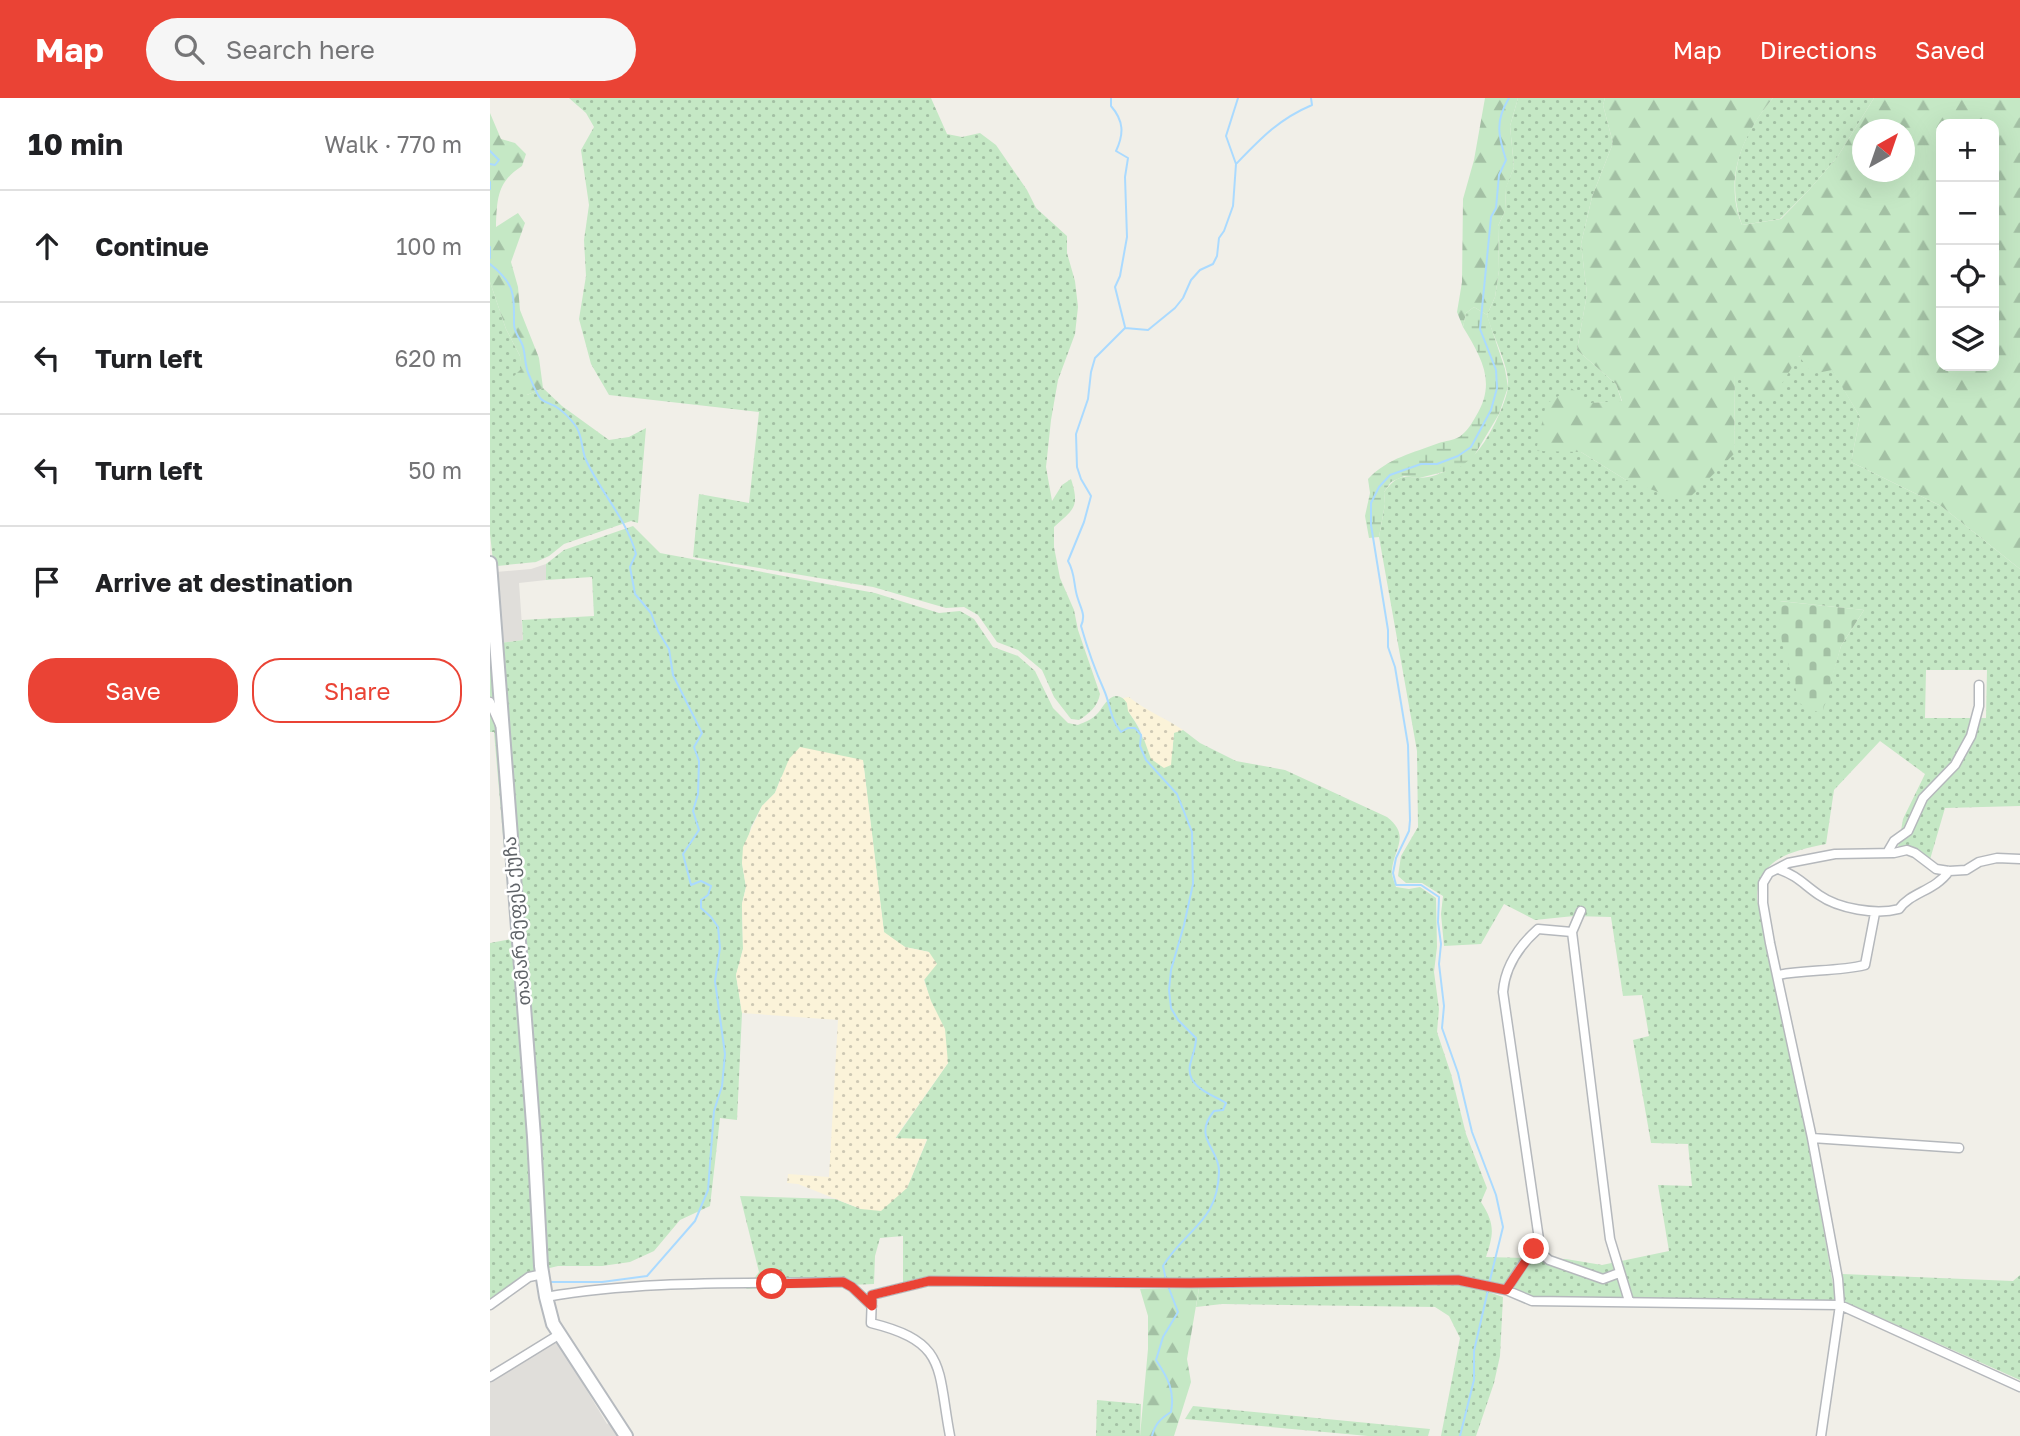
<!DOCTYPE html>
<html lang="en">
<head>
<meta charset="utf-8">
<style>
  :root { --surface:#fff; --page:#f6f6f6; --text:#202124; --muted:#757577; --line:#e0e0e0; --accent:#ea4335 }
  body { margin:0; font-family:"Golos Text","Noto Sans Georgian",sans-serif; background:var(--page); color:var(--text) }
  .controls { position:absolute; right:21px; top:21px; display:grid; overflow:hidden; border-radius:14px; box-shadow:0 7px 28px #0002 }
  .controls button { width:63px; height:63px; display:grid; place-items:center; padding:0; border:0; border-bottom:2px solid var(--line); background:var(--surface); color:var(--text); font:35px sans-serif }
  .compass { position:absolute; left:1362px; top:21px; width:63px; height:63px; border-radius:50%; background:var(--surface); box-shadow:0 7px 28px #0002; rotate:40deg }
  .stop { position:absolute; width:21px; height:21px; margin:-16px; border:5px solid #ea4335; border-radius:50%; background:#fff }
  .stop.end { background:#ea4335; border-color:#fff; box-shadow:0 2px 7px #0008 }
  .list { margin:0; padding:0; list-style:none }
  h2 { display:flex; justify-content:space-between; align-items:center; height:91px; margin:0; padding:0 28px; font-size:30px }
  h2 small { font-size:23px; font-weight:400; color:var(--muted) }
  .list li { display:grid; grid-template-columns:46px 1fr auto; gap:21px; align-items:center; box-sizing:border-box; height:112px; padding:0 28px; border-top:2px solid var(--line) }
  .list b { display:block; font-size:26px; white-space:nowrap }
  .list em { font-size:23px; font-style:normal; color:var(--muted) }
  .actions { display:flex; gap:14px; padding:21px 28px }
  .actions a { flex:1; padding:16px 0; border:2px solid var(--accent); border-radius:28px; text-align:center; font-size:24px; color:var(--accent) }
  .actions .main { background:var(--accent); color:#fff }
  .icon { flex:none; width:38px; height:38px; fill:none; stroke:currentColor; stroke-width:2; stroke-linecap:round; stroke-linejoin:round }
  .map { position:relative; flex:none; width:1530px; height:1338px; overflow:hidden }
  header { display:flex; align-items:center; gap:42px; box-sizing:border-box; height:98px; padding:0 35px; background:var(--accent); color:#fff }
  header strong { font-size:33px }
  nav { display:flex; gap:38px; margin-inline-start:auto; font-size:24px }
  .search { width:490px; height:63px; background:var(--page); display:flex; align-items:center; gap:18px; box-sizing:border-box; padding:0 24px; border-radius:38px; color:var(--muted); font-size:26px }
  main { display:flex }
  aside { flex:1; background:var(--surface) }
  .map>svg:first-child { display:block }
  .industrial { fill:#e0deda }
  .grass { fill:url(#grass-dots); fill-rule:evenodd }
  .forest { fill:url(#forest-firs); fill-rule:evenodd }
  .wetland { fill:url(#wetland-marsh) }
  .sand { fill:url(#sand-dots) }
  .cemetery { fill:url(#cemetery-stones) }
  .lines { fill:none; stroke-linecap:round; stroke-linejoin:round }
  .stream { stroke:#aadaff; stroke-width:2 }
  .street-casing { stroke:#b5b8bc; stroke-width:11 }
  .secondary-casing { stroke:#b6babf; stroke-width:16 }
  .street { stroke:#fff; stroke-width:8 }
  .secondary { stroke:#fff; stroke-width:12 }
  .route { stroke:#ea4335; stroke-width:9 }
  .labels { text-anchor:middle; stroke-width:5; stroke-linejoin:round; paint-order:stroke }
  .street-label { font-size:18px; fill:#5f6368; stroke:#fff }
</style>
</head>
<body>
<header>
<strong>Map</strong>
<div class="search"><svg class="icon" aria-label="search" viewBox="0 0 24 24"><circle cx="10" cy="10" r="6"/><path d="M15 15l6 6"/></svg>Search here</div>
<nav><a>Map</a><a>Directions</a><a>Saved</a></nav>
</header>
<main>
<aside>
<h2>10 min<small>Walk · 770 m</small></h2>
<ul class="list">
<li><svg class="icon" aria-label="ahead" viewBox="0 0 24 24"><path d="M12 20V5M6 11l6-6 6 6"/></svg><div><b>Continue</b></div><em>100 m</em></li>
<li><svg class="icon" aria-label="left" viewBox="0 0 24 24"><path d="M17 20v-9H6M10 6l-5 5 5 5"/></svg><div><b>Turn left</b></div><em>620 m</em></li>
<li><svg class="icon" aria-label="left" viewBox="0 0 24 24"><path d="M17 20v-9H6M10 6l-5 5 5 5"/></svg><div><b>Turn left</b></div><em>50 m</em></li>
<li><svg class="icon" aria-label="arrive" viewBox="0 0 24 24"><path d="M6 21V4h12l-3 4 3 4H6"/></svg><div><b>Arrive at destination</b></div></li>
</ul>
<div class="actions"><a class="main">Save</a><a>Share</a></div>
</aside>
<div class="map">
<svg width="1530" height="1338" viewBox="0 0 1530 1338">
  <defs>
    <pattern id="grass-dots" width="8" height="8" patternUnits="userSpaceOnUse" patternTransform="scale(1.75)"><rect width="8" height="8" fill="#c5e8c5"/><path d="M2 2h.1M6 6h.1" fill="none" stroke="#a3c0a4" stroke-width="1.8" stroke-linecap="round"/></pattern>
    <pattern id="forest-firs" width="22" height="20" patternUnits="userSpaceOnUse" patternTransform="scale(1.75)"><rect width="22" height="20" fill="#c5e8c5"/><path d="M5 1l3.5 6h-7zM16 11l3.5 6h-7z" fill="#a3c0a4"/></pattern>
    <pattern id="wetland-marsh" width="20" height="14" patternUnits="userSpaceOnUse" patternTransform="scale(1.75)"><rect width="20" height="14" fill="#c5e8c5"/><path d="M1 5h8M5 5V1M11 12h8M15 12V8" fill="none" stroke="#a3c0a4"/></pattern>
    <pattern id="sand-dots" width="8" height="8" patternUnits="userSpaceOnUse" patternTransform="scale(1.75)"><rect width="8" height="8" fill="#fbf3d9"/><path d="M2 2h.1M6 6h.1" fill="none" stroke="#cec8b4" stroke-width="1.8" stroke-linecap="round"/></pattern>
    <pattern id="cemetery-stones" width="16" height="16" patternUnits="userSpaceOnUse" patternTransform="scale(1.75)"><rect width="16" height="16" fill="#c5e8c5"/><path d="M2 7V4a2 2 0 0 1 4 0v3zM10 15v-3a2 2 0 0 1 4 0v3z" fill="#a3c0a4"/></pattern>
  </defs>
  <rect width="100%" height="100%" fill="#f1efe8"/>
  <path class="industrial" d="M56,466V482L29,485L33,542L10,545L6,474L41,471Z
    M64,1238L117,1326L121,1324L130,1338H0V1272Z"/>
  <path class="grass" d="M79,0H441L457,36L472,39L490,35L506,47L537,92L546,110L577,138V155L585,183L588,209L585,236L568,282L561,322L556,369L562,403L572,387L581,381C590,409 584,411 564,429V449L570,480L584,512L588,532L610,596C608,608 599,616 589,622L581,621L564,599L552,572L528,552L507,544L488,517L474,509L456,510L383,489L203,459L209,396L259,405L269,314L119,297L101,266L89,221L96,178L94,142L99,107L91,52L104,29L96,15Z
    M1028,0H1115L1113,7L1123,45L1102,99L1091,146L1097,196L1087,252L1126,286L1132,304L1101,305L1091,354L1136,382L1244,356L1245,276L1308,258L1342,271L1370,319L1361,364L1451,408L1530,471V708L1455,710L1439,765L1408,750L1413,721L1435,676L1390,643L1344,692L1336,746C1302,753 1268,760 1267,801L1319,1047L1346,1204L1041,1198L994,1182L990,1191L1013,1199L1010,1258L1004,1285L986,1338H951L970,1240L959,1218L945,1209L732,1206L706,1209L709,1190L413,1184V1138L390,1140L385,1158L384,1186L256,1191L269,1174L250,1098L345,1101L371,1111L417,1090L437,1042L405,1041L458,965L434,881L439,854L415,849L394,835L373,663L291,679L285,695L272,708L261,729L252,765L256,789L252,806L253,851L246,877L252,915L247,1022L230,1020L220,1108L190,1122L164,1153L140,1164L112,1168H68L43,1174L0,1202V845L22,841L4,634H0V543L1,546L33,542L32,522L104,518L102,479L56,482V466L74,452L143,428L170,455L385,495L449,515L470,513L484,521L503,549L528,558L545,573L563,610L578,625L588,627C595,624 603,621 608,615C614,608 621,591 634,601C639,604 637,611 640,616C646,625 650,631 653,641L682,656L684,634L693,632L710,645L746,663L795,672L897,719C921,738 904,750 902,772C901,777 904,783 906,789L919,791L930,789L946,800L947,849L944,874L949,911L947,934L961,976L976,1036L997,1090L991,1104C1005,1126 1004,1135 996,1159L1076,1161L1112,1167L1179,1153L1168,1087L1202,1088L1198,1046L1161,1045L1143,942L1159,938L1152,897L1133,898L1121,819L1084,818L1045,822L1014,806L991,846L954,848L951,816L953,798L932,785H916L908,778L911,758L928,729L927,653L889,439L895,406L894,394C914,367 921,386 946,377C957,373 976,365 984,357C997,345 1016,306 1018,289C1020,269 1002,237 997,217L1005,199L1009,172L1008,128L1015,113L1016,89L1024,69L1020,28ZM1290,503L1374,512L1351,548L1331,615ZM1436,572H1497L1496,620H1435Z
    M1283,0H1384L1348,58L1319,92L1290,121L1252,127C1235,78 1251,38 1283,0Z
    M0,184L16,231L30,258L37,297L53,290L72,308L119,342L139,339L156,330L148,425L141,423L74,446L59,458L46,464L7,468L3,463L0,436Z
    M1352,1176L1523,1183L1530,1177V1282L1353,1203Z
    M607,1302L651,1306L650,1338H606Z
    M703,1308L940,1331L938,1338H878L695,1321Z"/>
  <path class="forest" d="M995,0H1028L1020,28L1024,69L1016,90L1015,113L1008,128L1009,172L1005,199L997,217L984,209L976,215L973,229L967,214L972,184L973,101L984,62Z
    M1115,0H1283C1253,36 1233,80 1252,127L1291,121L1319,92L1348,58L1384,0H1530V471L1451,408L1361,364L1370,319L1342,272L1322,276L1309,258L1281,303L1245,276L1244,356L1195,404L1136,382L1091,354L1046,353L1056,306L1081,290L1101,305L1132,303L1126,286L1087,252L1097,196L1091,146L1102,99L1123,45L1113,7ZM1504,26V268H1451V26ZM1372,32H1414V74H1372Z
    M0,15L11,41L25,45L36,56L32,68C7,84 7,101 6,129L28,115L35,125L21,164L28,189L30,212L49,260L53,290L37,297L27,289L24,278L31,271L30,258L16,231L0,184Z
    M709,1190L697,1261L701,1284L684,1338H650L658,1251V1218L650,1191Z"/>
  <path class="wetland" d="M984,209L997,217L1015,271L1018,289L1009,316L984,358L969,370L929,380L914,378L901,384L894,394L895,406L889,439L879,440L875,418L880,395L878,381C898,360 923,355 949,345C955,343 964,342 969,339C977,334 982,325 986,318C1007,284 991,259 973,229L976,215Z"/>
  <path class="sand" d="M639,599C655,612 675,620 693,632L684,635L681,667L674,670L661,661L650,630L638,613L637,605L633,600Z
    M310,649L373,662L394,834L415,849L439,854L447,866L434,882L441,903L455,931L458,965L405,1040L437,1041L417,1090L391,1113L371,1111L308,1086L297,1085L298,1076L339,1079L348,922L252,915L246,877L253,851L252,806L256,789L252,765L253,749L272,708L285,695L299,661Z"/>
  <path class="cemetery" d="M1289,503L1374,512L1351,548L1332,616L1310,606L1290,537Z"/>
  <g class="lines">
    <path class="stream" d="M621,0V8C634,23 634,36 626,53L638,60L635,79L637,139L630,178L625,189L635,229
      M0,53L9,62L5,67L0,66
      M747,65C771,40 789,21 822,7L821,0
      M0,84V91
      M0,149V160
      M0,166C25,186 24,195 24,226C24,234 29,239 32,246C36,255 34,267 39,277C42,284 46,296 51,301C54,304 61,306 65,308C73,313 79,319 85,327C93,337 91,351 96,362C111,395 136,420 146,456L140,469L145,496L161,515L168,533L179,551L183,577L212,635L204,649L209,663L208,696L203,713L209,732L193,756L201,787L211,783L221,788L218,797L211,802V810L221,819L228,829L230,850L225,883L235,956L232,988L224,1013L218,1092L205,1123L157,1178L112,1184H60
      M676,1182L673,1168C696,1130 728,1125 729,1073C729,1050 702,1040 724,1013L733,1012L736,1005C721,996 696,989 700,967C702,958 706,950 706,940L688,922L681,910L679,892L681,872L694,827L703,786L702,734L687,696L656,662L650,648L651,637L645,630H638L631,634C619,618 621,608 614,592C605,572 597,549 591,528C596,517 591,511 588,501C583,487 586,477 578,463L594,424L601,398L591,381L587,369L586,336L598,301L601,274L605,260L635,230L658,232L685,210L693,200L701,182L710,172L723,166L727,158L729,140L734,133L743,108L746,66L736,38L748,0
      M999,1186L1013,1129L1006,1097L982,1034L968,975L952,930L954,908L949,866L951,846L948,824L949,799L931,787H906L903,775L906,760L919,733L920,722L918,647L905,569L898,549V532L881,427V405L889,389L900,377L931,366H947L968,358L981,349L1001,312L1007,290L1006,272L990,231L1001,119L1006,110L1009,77L1016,62C1008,37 1005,23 1019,0
      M662,1338C665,1326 670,1321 681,1314C685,1293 678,1280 666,1262L673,1239L688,1214L678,1188
      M970,1338L984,1282V1253L998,1192"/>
    <g class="street-casing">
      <path id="street" d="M0,604L10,627
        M1397,755L1404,743L1418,733L1433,700L1465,667L1481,638L1489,608V587
        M1288,771C1308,778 1313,786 1329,797C1349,811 1386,817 1409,811C1421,794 1445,793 1459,773
        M1082,834L1091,813
        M1288,877C1317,871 1346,874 1375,867L1385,815
        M1322,1040L1469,1050
        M1129,1175L1113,1181L1059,1162L1051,1155L1013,894C1015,868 1029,848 1048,831L1082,834L1120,1141L1139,1203
        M1016,1192L1049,1142
        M56,1199C154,1182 254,1186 353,1184L362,1189L382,1208
        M0,1207L39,1179L53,1176
        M0,1279L70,1236
        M460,1338C447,1270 458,1244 381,1225L382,1197L439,1183L700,1185L968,1182L1016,1192L1042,1203L1350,1207L1530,1289
        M1331,1338L1350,1207L1348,1181L1322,1040L1280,845L1273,805V785L1279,775L1298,765L1345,756L1404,755L1417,752L1425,755L1446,771L1459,773L1476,772L1489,764L1507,760L1530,761"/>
    </g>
    <g class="secondary-casing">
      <path id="secondary" d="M0,465L44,1039L51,1168L56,1199L63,1226L136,1338"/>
    </g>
    <use href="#street" class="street"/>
    <use href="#secondary" class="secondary"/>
  </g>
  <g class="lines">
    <path class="route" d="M282,1186L353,1184L362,1189L382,1208V1197L439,1183L700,1185L968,1182L1016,1192L1044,1151"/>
  </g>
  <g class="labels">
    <g class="street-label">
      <text transform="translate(27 823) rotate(-95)" y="6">თამარ მეფეს ქუჩა</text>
    </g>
  </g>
</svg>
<div class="controls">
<button>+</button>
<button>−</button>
<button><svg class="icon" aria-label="locate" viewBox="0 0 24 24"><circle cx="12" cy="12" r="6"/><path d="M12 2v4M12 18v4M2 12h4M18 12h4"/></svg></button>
<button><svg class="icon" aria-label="layers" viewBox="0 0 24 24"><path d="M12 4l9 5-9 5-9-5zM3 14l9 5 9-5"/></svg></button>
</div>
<svg class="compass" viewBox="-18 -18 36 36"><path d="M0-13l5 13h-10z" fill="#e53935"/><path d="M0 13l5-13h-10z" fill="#757577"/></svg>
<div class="stop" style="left:282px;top:1186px"></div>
<div class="stop end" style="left:1044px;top:1151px"></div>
</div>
</main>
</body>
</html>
